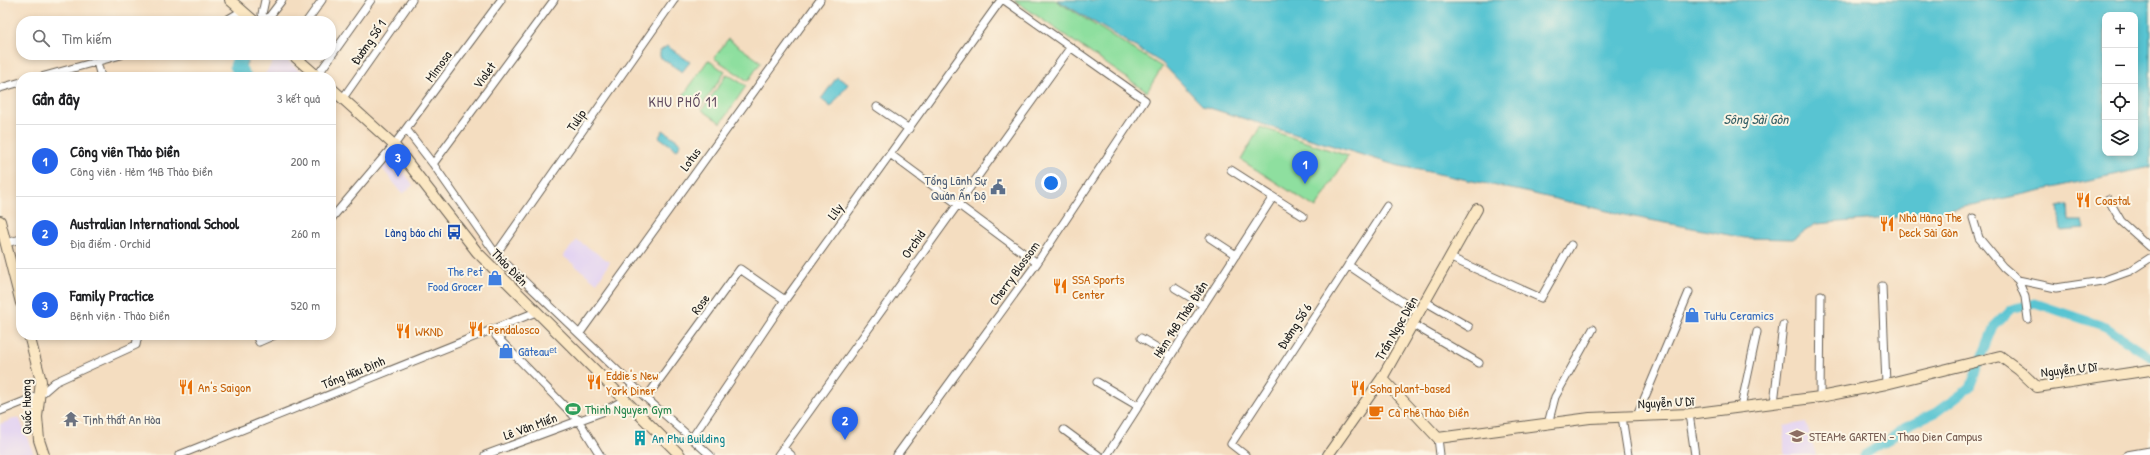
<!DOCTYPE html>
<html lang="vi">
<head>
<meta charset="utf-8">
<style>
  :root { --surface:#fff; --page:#f2f2f2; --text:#202124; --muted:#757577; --line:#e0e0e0; --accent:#2563eb }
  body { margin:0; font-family:"Patrick Hand",sans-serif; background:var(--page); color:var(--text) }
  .controls { position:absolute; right:12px; top:12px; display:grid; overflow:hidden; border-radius:8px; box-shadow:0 2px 6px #0003 }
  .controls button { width:36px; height:36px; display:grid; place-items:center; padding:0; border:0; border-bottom:1px solid var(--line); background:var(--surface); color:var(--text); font:20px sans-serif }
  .you { position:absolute; left:1051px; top:183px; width:14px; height:14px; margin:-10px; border:3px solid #fff; border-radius:50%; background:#1a73e8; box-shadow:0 0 0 6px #1a73e833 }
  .badge { display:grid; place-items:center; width:26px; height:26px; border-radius:50%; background:var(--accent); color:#fff; font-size:13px; font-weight:700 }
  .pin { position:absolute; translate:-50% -33px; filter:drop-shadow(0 1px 2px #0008) }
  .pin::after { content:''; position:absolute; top:21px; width:14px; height:12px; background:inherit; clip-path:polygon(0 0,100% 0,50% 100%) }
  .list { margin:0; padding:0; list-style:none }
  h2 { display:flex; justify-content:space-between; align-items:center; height:52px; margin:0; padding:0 16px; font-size:17px }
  h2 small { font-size:13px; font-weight:400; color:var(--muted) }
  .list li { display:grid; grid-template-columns:26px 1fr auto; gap:12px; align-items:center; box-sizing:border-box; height:72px; padding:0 16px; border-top:1px solid var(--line) }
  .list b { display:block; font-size:15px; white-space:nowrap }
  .list p { margin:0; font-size:13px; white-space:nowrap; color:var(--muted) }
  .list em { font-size:13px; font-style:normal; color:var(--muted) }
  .icon { flex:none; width:22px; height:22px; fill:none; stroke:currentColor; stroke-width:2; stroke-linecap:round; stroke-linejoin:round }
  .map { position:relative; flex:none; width:2150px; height:455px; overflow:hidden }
  .search { position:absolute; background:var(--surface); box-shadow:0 2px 6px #0003; left:16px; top:16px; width:320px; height:44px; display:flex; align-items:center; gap:10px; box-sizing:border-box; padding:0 14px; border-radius:16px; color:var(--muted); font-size:15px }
  .panel { position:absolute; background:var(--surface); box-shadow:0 2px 6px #0003; left:16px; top:72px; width:320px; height:268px; border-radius:16px }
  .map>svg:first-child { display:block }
  .built { fill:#e3d3f2 }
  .green { fill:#8edf9f; stroke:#557e5e }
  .water { fill:#58c4d2; stroke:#3a7077; fill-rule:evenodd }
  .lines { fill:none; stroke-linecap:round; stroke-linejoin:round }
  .canal { stroke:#58c4d2; stroke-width:9 }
  .river { stroke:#58c4d2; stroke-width:15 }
  .street-casing { stroke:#686055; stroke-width:9 }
  .secondary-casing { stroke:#686055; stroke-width:12 }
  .street { stroke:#fff; stroke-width:7 }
  .secondary { stroke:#fbe7c3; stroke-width:10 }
  .labels { text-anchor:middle; stroke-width:4; stroke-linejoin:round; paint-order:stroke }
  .street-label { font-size:13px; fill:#1c1c1c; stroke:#fcf5e5 }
  .service-label { font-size:13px; fill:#4e5e75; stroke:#fcf5e5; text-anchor:end }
  .food-label { font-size:13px; fill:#c56008; stroke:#fcf5e5; text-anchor:start }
  .transit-label { font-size:13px; fill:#164399; stroke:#fcf5e5; text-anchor:end }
  .shop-label { font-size:13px; fill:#366cbe; stroke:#fcf5e5; text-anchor:start }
  .leisure-label { font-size:13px; fill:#27864d; stroke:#fcf5e5; text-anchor:start }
  .worship-label { font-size:13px; fill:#5b616d; stroke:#fcf5e5; text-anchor:start }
  .education-label { font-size:13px; fill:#785e54; stroke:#fcf5e5; text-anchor:start }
  .culture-label { font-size:13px; fill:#0d838f; stroke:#fcf5e5; text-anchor:start }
  .neighbourhood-label { font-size:14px; letter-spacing:1px; fill:#614d60; stroke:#fcf5e5 }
  .water-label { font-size:14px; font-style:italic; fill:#345f65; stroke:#fcf5e5 }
</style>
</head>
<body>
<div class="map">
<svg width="2150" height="455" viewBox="0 0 2150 455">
  <rect width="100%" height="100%" fill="#fcf5e5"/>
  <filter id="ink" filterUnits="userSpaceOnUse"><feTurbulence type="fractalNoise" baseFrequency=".025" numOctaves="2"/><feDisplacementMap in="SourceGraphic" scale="8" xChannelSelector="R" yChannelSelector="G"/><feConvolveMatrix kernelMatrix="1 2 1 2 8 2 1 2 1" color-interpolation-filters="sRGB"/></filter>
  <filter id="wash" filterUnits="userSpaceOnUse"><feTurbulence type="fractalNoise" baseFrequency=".012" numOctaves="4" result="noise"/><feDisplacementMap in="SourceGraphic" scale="16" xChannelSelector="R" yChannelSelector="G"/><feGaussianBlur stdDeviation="0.9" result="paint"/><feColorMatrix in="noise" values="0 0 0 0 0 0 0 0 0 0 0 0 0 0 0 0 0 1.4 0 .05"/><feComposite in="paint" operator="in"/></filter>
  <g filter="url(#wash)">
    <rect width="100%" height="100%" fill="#f4ddc0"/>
    <path class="built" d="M278,55H281L306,77H263Z
      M389,161L398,164L413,185L403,194L382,168Z
      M577,240L610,262L597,283L563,256Z
      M19,417L34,455H0V424Z
      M1806,422L1816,455H1784V426Z"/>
    <path class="green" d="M1014,0H1055L1162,67L1147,92Z
      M728,39L761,62L748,81L714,58Z
      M708,60L725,72L700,108L683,96Z
      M727,74L746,86L721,123L702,110Z
      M1260,127L1348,156L1316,208L1241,160Z"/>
    <path class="water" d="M1057,0H2150V167L1926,215L1816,224L1793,239L1745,238L1629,216L1521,191L1395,165L1203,106L1162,63ZM2105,15H2135V153H2105Z
      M667,46L690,62L682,72L660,57V51Z
      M234,55H251L239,77L230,67Z
      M837,77L848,84L831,107L821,99Z
      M663,130L681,143L677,150L659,137Z
      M2068,205L2069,221H2083L2085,229L2061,231L2058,207Z"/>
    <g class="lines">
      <path class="canal" d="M1864,455L1888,440L1905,427L1937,412L1970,387L1994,326L2011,309L2035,303L2106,327L2150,357"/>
      <path class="river" d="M241,55L237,66L244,77"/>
    </g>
  </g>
  <g filter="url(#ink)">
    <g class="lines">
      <g class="street-casing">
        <path id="street" d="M265,0L262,14L266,21
          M225,21L242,11
          M266,21L282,0
          M307,21L322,0
          M97,62L101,77
          M317,76L371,0
          M41,77L121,55
          M0,88L21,82
          M343,98L412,0
          M877,107L909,129
          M406,129L433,164L496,254L646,398L710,455
          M890,154L1037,263
          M433,164L554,0
          M1231,170L1303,216
          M2108,199L2121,221L2150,247
          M1973,218L1979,238L2003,267L2018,280L2056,288L2102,281L2130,271L2150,258
          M331,219L394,145L501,0
          M1210,238L1236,255
          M6,243L21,239
          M496,254L674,0
          M1451,258L1541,298L1571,245
          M1348,265L1419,313
          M2018,280L2025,297L2028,319
          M1882,286L1886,384
          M1175,288L1203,305
          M1426,302L1469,327
          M1412,324L1479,363
          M580,333L820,0
          M256,335L259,342L275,335
          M496,336L579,421L600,455
          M1141,338L1171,356
          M1097,382L1138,406
          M1820,397L1821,295
          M646,398L740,269L785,300
          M1774,403L1783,325
          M1741,407L1757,332
          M0,411L40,395L55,382L136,345L138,335
          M1689,414L1695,455
          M1637,416L1689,292
          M1622,417L1628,455
          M1548,424L1555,397L1593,329
          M1064,430L1098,455
          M692,438L785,300L1001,0
          M1438,438L1440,455
          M783,448L791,455
          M179,455L536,312
          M485,455L602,412L626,399
          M778,455L1070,48
          M897,455L1037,263L1145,100L1004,0
          M1107,455L1273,197
          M1245,455L1231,444L1387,206
          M2127,455L2150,451"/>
      </g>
      <g class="secondary-casing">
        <path id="secondary" d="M230,0L254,21
          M293,55L318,77
          M331,88L394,145L477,252L680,455
          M0,221L21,303
          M29,335L41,381L37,417L39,440L44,455
          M1382,378L1438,438L1590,418L1689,414L1820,397L1886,384L2000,356L2019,370L2037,387L2150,370
          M1328,455L1382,378L1477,209"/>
      </g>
      <use href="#street" class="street"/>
      <use href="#secondary" class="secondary"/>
    </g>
  </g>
  <defs>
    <g id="civic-bare" transform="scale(1.2)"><path d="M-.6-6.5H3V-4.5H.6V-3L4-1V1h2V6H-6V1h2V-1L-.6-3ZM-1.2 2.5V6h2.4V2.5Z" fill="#5c6f8a" stroke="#fcf5e5" stroke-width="2.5" paint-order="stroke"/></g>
    <g id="restaurant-bare" transform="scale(1.2)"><path d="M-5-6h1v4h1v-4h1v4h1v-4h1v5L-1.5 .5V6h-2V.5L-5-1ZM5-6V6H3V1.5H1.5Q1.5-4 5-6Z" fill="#e8710a" stroke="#fcf5e5" stroke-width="2.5" paint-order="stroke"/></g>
    <g id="bus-bare" transform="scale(1.2)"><path d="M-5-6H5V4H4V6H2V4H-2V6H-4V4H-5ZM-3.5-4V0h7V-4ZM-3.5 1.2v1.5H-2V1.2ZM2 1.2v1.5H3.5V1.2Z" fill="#1a4fb4" stroke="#fcf5e5" stroke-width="2.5" paint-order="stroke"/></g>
    <g id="shop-bare" transform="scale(1.2)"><path d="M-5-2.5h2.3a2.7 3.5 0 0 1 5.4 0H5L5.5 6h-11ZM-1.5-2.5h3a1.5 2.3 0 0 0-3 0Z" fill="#3f7fe0" stroke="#fcf5e5" stroke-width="2.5" paint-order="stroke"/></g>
    <g id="stadium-bare" transform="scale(1.2)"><path d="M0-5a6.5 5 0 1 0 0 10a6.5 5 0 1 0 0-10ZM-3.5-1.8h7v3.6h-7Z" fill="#2e9e5b" stroke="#fcf5e5" stroke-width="2.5" paint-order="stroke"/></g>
    <g id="cafe-bare" transform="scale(1.2)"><path d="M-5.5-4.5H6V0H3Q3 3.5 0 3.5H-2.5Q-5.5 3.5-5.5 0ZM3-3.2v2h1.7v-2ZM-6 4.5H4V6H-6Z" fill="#e8710a" stroke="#fcf5e5" stroke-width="2.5" paint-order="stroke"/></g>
    <g id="temple-bare" transform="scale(1.2)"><path d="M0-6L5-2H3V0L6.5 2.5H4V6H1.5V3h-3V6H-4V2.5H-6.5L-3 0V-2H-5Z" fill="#6b7280" stroke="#fcf5e5" stroke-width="2.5" paint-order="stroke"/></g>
    <g id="school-bare" transform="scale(1.2)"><path d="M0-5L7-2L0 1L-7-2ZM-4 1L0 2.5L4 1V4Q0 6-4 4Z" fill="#8d6e63" stroke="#fcf5e5" stroke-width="2.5" paint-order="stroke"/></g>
    <g id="building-bare" transform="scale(1.2)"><path d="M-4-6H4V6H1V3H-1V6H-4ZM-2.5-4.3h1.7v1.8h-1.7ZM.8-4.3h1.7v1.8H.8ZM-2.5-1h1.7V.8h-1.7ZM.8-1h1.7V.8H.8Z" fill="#0f9aa8" stroke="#fcf5e5" stroke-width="2.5" paint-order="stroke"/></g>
  </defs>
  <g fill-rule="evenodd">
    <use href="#civic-bare" x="998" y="187"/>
    <use href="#restaurant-bare" x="2083" y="200"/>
    <use href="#restaurant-bare" x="1887" y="224"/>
    <use href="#bus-bare" x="454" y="232"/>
    <use href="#shop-bare" x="495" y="278"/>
    <use href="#restaurant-bare" x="1060" y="286"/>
    <use href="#shop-bare" x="1692" y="315"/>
    <use href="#restaurant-bare" x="476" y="329"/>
    <use href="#restaurant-bare" x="403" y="331"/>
    <use href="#shop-bare" x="506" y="351"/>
    <use href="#restaurant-bare" x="594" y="382"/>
    <use href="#restaurant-bare" x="186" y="387"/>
    <use href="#restaurant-bare" x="1358" y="388"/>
    <use href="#stadium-bare" x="573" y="409"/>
    <use href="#cafe-bare" x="1376" y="412"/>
    <use href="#temple-bare" x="71" y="419"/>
    <use href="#school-bare" x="1797" y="436"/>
    <use href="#building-bare" x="640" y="438"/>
  </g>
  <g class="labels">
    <g class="street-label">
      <text transform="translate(368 42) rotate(-55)" y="5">Đường Số 1</text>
      <text transform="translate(438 66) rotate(-54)" y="5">Mimosa</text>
      <text transform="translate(484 75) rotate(-54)" y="5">Violet</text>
      <text transform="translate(576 120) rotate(-55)" y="5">Tulip</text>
      <text transform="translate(690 159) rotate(-54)" y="5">Lotus</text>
      <text transform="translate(835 211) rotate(-54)" y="5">Lily</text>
      <text transform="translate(913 244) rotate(-55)" y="5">Orchid</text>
      <text transform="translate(510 267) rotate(46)" y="5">Thảo Điền</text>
      <text transform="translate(1014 273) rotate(-54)" y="5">Cherry Blossom</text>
      <text transform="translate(700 304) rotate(-54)" y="5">Rose</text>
      <text transform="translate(1180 319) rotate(-57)" y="5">Hẻm 14B Thảo Điền</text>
      <text transform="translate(1294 326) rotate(-57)" y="5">Đường Số 6</text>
      <text transform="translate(1396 328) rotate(-60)" y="5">Trần Ngọc Diện</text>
      <text transform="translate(2069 369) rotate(-6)" y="5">Nguyễn Ư Dĩ</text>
      <text transform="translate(353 372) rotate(-22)" y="5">Tống Hữu Định</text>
      <text transform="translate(1666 402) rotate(-3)" y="5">Nguyễn Ư Dĩ</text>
      <text transform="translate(26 407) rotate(-91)" y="5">Quốc Hương</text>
      <text transform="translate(530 426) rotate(-20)" y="5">Lê Văn Miến</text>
    </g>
    <g class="service-label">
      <text x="986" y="185">Tổng Lãnh Sự<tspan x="986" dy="15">Quán Ấn Độ</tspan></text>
    </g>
    <g class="food-label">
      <text x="2095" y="205">Coastal</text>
      <text x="1899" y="222">Nhà Hàng The<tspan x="1899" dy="15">Deck Sài Gòn</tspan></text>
      <text x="1072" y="284">SSA Sports<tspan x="1072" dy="15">Center</tspan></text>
      <text x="488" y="334">Pendalosco</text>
      <text x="415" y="336">WKND</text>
      <text x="606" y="380">Eddie's New<tspan x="606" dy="15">York Diner</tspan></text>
      <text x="198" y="392">An's Saigon</text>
      <text x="1370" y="393">Soha plant-based</text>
      <text x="1388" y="417">Cà Phê Thảo Điền</text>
    </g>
    <g class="transit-label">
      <text x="442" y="237">Làng báo chí</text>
    </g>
    <g class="shop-label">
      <text x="483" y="276" text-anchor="end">The Pet<tspan x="483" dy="15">Food Grocer</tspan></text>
      <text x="1704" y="320">TuHu Ceramics</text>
      <text x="518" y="356">Gâteauᵉᵗ</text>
    </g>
    <g class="leisure-label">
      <text x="585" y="414">Thinh Nguyen Gym</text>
    </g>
    <g class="worship-label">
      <text x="83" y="424">Tịnh thất An Hòa</text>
    </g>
    <g class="education-label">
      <text x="1809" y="441">STEAMe GARTEN - Thao Dien Campus</text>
    </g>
    <g class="culture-label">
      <text x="652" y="443">An Phu Building</text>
    </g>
    <g class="neighbourhood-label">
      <text x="683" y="107">KHU PHỐ 11</text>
    </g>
    <g class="water-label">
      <text x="1756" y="124">Sông Sài Gòn</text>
    </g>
  </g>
</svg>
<div class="controls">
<button>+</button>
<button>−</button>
<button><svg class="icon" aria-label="locate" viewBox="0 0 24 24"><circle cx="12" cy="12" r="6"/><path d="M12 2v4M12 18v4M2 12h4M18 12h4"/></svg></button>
<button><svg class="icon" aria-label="layers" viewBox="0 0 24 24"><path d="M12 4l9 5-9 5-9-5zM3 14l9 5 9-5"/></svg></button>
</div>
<div class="you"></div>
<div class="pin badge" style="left:1305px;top:184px">1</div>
<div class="pin badge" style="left:845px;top:440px">2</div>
<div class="pin badge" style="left:398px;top:177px">3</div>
<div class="search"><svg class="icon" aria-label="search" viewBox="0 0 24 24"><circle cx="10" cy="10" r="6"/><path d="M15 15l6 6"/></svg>Tìm kiếm</div>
<section class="panel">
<h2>Gần đây<small>3 kết quả</small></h2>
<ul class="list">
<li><span class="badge">1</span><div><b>Công viên Thảo Điền</b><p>Công viên · Hẻm 14B Thảo Điền</p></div><em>200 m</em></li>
<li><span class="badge">2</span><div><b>Australian International School</b><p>Địa điểm · Orchid</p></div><em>260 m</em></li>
<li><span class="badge">3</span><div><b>Family Practice</b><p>Bệnh viện · Thảo Điền</p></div><em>520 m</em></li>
</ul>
</section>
</div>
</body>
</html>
